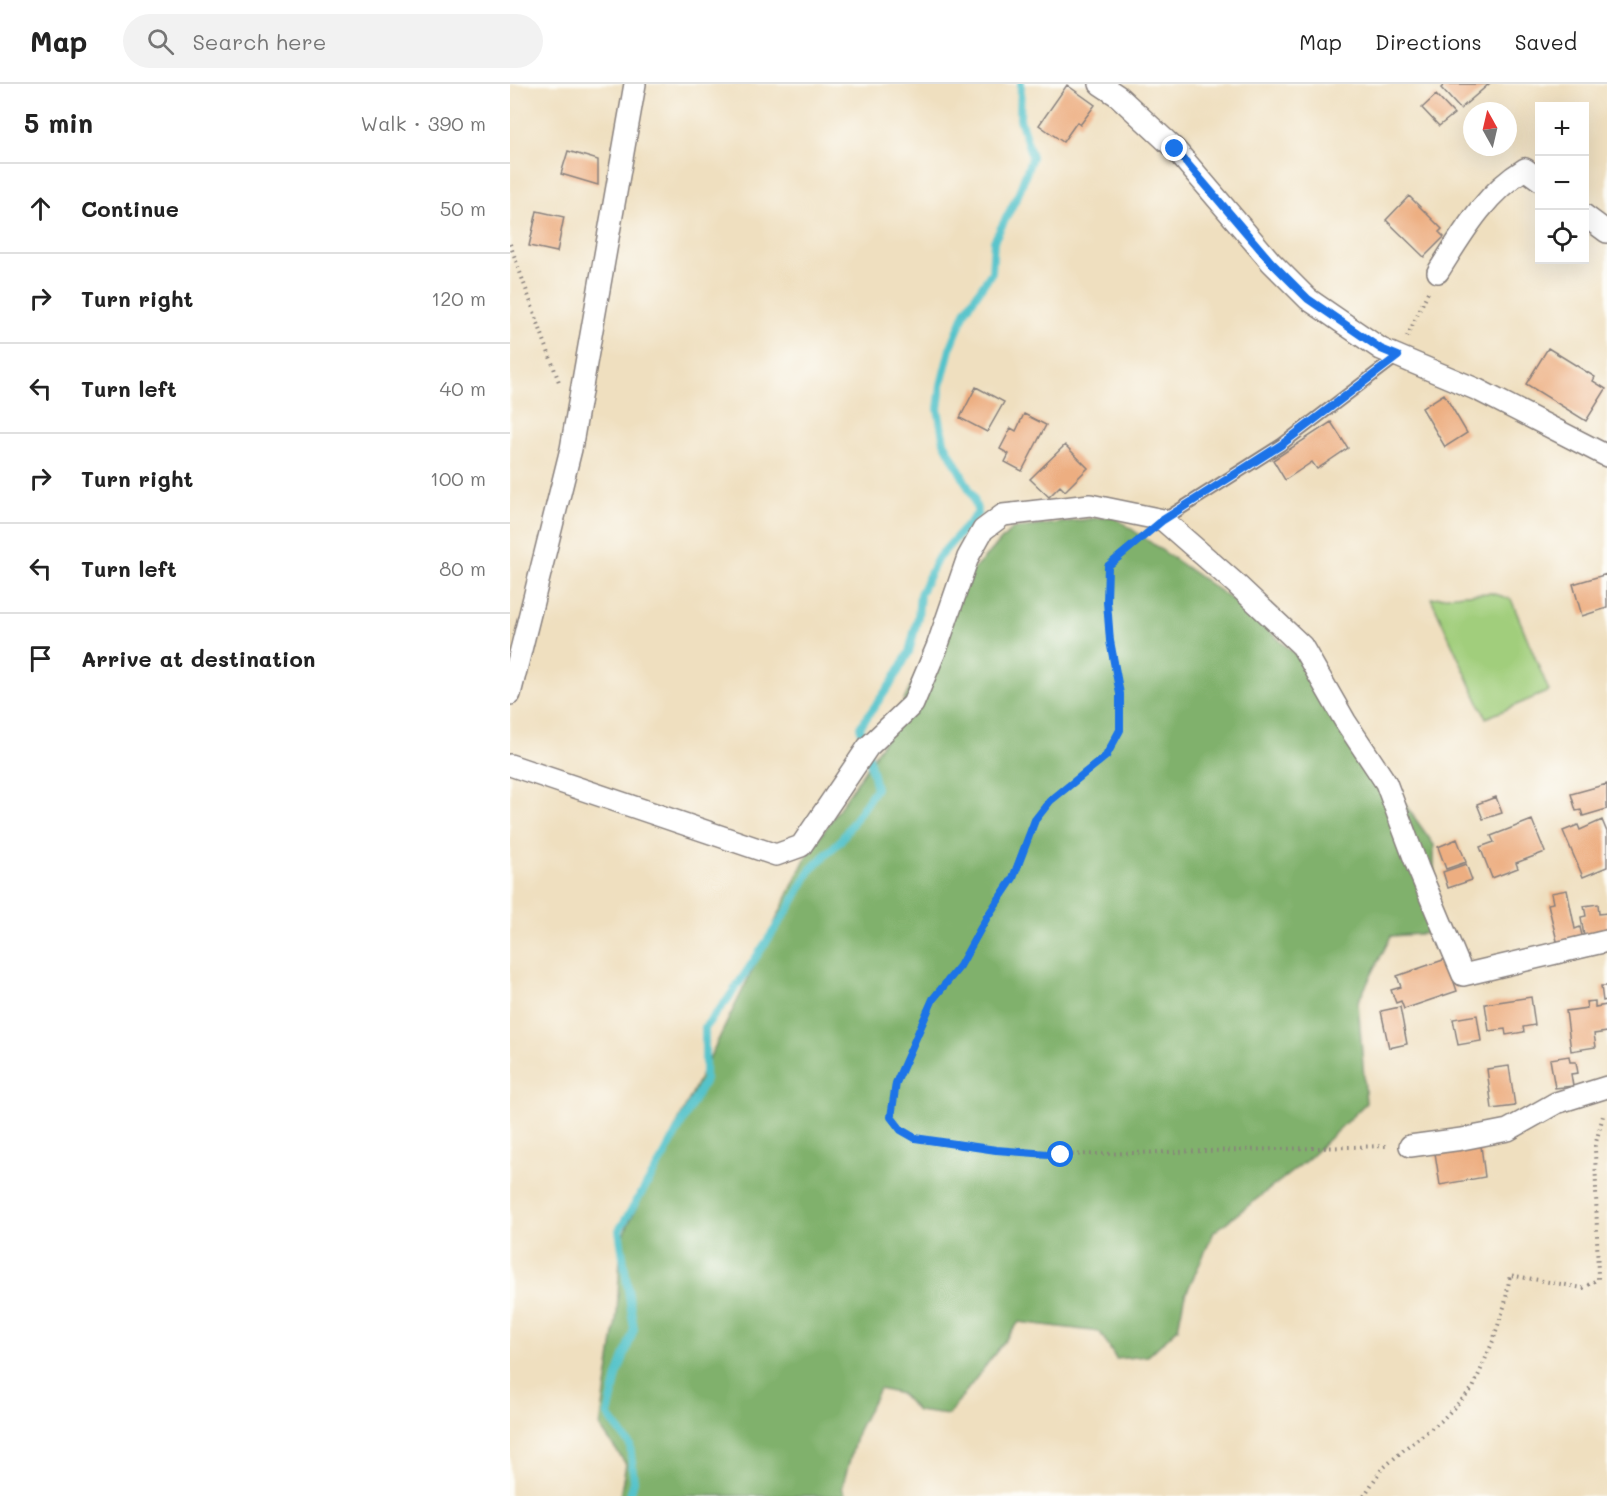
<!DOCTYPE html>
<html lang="en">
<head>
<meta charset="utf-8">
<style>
  :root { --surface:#fff; --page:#f2f2f2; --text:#222; --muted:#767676; --line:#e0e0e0 }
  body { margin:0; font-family:Mali,sans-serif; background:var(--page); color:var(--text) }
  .controls { position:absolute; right:18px; top:18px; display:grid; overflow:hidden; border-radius:0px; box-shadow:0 6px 24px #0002 }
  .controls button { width:54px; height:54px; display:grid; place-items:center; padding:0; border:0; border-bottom:2px solid var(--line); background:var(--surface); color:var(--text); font:30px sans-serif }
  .compass { position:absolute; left:953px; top:18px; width:54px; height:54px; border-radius:50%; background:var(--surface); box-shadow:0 6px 24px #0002; rotate:352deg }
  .stop { position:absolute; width:18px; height:18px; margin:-14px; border:4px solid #1a73e8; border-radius:50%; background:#fff }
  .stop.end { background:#1a73e8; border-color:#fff; box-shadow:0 2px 6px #0008 }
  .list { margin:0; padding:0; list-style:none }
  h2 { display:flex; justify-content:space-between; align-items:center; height:78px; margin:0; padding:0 24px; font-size:26px }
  h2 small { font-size:20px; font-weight:400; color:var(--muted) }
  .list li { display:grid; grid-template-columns:39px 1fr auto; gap:18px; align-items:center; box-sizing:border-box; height:90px; padding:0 24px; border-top:2px solid var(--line) }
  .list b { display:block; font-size:22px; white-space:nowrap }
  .list em { font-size:20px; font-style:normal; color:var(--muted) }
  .icon { flex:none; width:33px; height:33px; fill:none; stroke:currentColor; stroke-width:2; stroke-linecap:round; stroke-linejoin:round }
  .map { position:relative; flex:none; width:1097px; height:1412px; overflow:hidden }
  header { display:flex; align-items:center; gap:36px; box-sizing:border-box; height:84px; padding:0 30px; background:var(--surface); border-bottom:2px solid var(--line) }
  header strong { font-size:28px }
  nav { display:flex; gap:33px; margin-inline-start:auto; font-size:21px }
  .search { width:420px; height:54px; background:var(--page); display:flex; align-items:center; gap:15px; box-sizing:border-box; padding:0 21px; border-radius:33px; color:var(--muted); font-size:22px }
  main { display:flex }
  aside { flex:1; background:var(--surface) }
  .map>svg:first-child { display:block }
  .green { fill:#a1ce7c; stroke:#62785c; stroke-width:1.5 }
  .forest { fill:#80b16c; stroke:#516a54; stroke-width:1.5 }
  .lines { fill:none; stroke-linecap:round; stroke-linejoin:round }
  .stream { stroke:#55c3ca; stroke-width:8 }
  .building { fill:#edae81 }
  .lane-casing { stroke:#88807d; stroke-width:14 }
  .street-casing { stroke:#88807d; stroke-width:24 }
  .path { stroke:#88807d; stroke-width:4; stroke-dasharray:1.5 4.5; stroke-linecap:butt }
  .lane { stroke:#fff; stroke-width:10 }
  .street { stroke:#fff; stroke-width:21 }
  .route { stroke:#1a73e8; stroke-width:8 }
</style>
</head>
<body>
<header>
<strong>Map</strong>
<div class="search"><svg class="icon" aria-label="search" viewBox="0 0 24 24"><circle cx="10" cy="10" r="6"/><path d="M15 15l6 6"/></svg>Search here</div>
<nav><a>Map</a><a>Directions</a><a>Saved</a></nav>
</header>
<main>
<aside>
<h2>5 min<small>Walk · 390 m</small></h2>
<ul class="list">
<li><svg class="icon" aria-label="ahead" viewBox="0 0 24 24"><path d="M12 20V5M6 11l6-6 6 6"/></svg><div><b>Continue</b></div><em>50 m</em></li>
<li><svg class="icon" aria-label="right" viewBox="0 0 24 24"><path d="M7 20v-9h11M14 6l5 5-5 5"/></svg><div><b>Turn right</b></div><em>120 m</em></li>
<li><svg class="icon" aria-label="left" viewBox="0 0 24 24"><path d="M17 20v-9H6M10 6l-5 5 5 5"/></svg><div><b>Turn left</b></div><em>40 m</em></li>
<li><svg class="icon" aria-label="right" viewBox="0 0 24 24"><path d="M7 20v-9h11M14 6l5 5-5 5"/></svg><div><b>Turn right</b></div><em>100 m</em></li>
<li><svg class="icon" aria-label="left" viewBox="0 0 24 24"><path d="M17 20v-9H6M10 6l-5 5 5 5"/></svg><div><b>Turn left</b></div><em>80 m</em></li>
<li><svg class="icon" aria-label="arrive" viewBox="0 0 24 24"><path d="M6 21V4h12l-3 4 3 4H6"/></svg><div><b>Arrive at destination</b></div></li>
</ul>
</aside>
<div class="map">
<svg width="1097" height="1412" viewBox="0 0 1097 1412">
  <rect width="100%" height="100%" fill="#fdfcf7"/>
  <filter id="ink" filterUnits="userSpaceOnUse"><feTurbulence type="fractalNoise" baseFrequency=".0167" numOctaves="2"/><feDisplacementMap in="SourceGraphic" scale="12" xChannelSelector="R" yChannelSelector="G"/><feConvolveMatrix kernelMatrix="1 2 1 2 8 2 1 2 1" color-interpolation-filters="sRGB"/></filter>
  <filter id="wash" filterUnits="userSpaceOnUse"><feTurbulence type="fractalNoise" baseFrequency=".008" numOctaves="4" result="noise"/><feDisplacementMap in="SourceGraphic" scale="24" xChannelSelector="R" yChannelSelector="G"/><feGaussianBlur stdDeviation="1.35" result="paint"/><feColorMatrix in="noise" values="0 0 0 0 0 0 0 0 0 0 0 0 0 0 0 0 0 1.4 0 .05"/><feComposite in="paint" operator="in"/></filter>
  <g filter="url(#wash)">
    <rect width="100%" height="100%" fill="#efdfbf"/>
    <path class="green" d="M982,509L1001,515L1039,607L976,634L921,514L953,510Z"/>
    <path class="forest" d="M603,432L731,522L794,578L924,761V849L881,852L848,918L856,1019L797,1076L704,1148L674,1214L668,1244L638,1272L606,1275L590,1248L509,1238L438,1331L407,1327L391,1310L369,1305L348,1346L332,1404L336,1412H110L116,1380L90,1343L107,1229L111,1155L238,895L294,777L376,654L449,501L502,445Z"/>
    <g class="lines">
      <path class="stream" d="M356,662L350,643L382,598L399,568L408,533L410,510L428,474L468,429L463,412L434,358L428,325L431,301L440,265L456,226L482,188L484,157L508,111L522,73L510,35L511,0
        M120,1412L124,1397L120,1361L98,1331L107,1292L124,1245L109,1146L154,1072L195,996V943L218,915L281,821L301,785L331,756L366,704L358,670"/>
    </g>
    <g id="blocks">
      <path class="building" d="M935,0H979L950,25L931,4Z
        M557,1L585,21L570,41L567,38L553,58L529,41Z
        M926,11L944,30L929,42L912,24Z
        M58,67L88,76V101L51,90Z
        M899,112L932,145L929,148L934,153L914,173L876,136Z
        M27,127L54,133L47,168L19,162Z
        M1038,264L1085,293L1083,297L1096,305L1076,337L1016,300Z
        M466,303L494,318L477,348L450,334Z
        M934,310L957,349L935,363L912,324Z
        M514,330L536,341L512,387L495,378L499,370L490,365L501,344L506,347Z
        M821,338L838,364L807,385L802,378L775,396L763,376Z
        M555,361L578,384L555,407L550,402L539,413L520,395Z
        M1097,490V524L1072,532L1063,500Z
        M1097,700V725L1073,732L1071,726L1066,727L1061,710Z
        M986,713L992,729L973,735L967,720Z
        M1022,736L1035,768L1006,779L1008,784L982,794L970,763L984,758L981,752Z
        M1092,736L1097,748V783L1073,793L1053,747L1068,741L1070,746Z
        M947,755L956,778L936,785L928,763Z
        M956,780L962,796L938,804L933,788Z
        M1057,806L1065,845L1070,843L1073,856L1048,861L1038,820L1043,819L1041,809Z
        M1088,820L1089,830L1097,829V848L1074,852L1071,833L1076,832L1074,822Z
        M936,875L947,907L894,925L891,917L886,919L881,906L891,903L887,892Z
        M1091,902H1097V916L1093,917Z
        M1021,913L1025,941L1013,943L1014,948L996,951L995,945L979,947L975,920Z
        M1085,917V923L1097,921V948L1084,950L1086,963L1061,967L1056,927L1077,924L1076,918Z
        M890,923L897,960L879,964L871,927Z
        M967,931L971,957L948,961L943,935Z
        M1059,972L1060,978H1066L1068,989L1061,990L1063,1002L1045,1004L1040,975Z
        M999,982L1005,1022L982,1025L977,985Z
        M971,1062L975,1093L930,1101L925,1069Z"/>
    </g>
  </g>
  <g filter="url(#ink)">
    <use href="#blocks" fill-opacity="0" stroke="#88807d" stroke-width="1.5"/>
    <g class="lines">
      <g class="lane-casing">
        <path id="lane" d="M653,436L771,361L888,272"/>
      </g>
      <g class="street-casing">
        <path id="street" d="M590,0L608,12L665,65L761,178L798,215L871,265L968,306L1097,372
          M1074,131L1097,148
          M928,188C952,150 975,109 1015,85L1030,96
          M0,610L61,365L125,0
          M0,681L266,771L291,762L358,663L403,620L427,563L458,473L473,446L493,431L580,421L653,436L725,499L792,562L835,637L876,699L908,784L953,891L1097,857
          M900,1062L952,1055L998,1046L1046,1019L1097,1003"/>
      </g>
      <path class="path" d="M0,160L49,298
        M897,253L918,208
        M631,454L598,482L597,518L601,557L610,610V646L596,672L540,717L525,736L503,794L477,833L450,882L423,915L386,999L381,1033L391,1045L405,1054L486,1066L551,1071L877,1062
        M854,1412L871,1386L897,1363L931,1337L963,1304L983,1257L995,1220L1000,1191L1073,1204L1088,1195L1085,1062L1094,1028"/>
      <use href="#lane" class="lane"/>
      <use href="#street" class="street"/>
    </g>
  </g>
  <g class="lines" filter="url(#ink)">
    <path class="route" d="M551,1071L486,1066L405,1054L391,1046L381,1033L386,999L423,915L450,882L477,833L503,794L525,736L540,717L596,672L610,646V610L600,557L597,518L598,482L653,436L771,361L888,272L871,265L798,215L761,178L665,65"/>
  </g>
</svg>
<div class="controls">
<button>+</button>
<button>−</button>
<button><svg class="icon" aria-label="locate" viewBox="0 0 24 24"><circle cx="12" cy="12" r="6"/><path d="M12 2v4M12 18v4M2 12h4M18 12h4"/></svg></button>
</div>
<svg class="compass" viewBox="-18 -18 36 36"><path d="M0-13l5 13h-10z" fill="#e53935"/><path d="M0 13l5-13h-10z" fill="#767676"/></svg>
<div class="stop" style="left:551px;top:1071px"></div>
<div class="stop end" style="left:665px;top:65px"></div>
</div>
</main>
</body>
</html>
